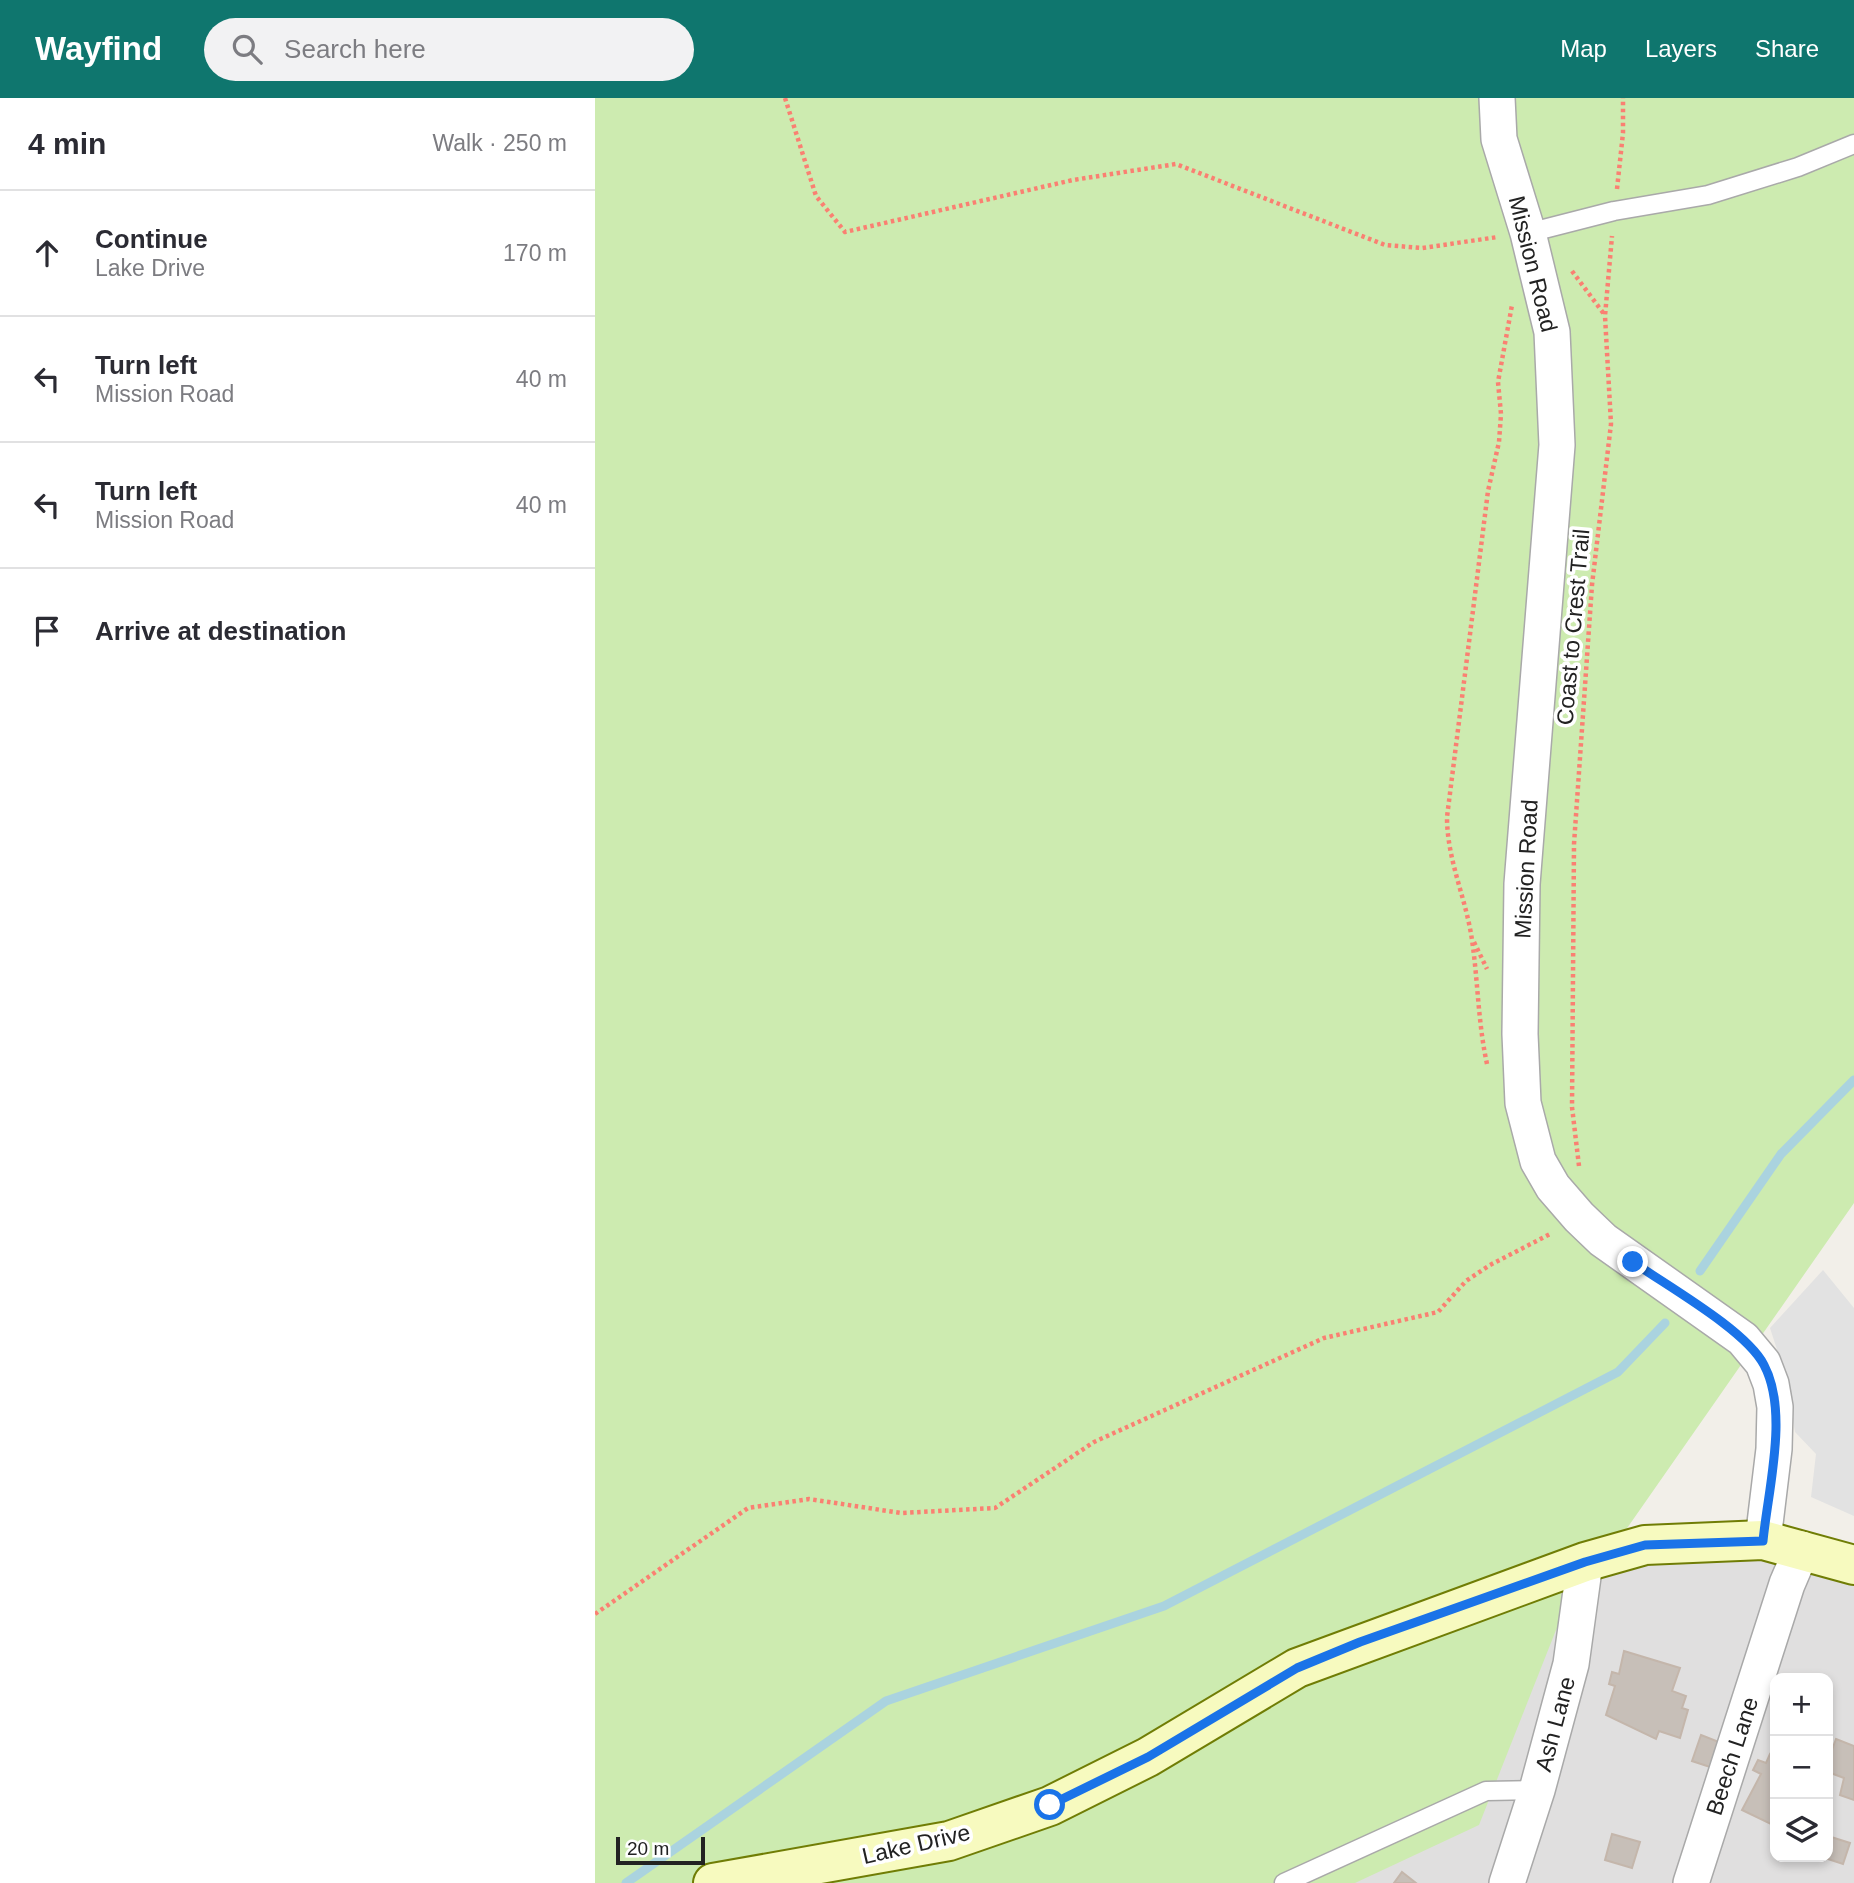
<!DOCTYPE html>
<html lang="en">
<head>
<meta charset="utf-8">
<style>
  :root { --surface:#fff; --page:#f2f2f3; --text:#2b2b33; --muted:#7c7c81; --line:#e1e1e2; --accent:#0f766e }
  body { margin:0; font-family:Helvetica,sans-serif; background:var(--page); color:var(--text) }
  .controls { position:absolute; right:21px; bottom:21px; display:grid; overflow:hidden; border-radius:14px; box-shadow:0 4px 10px #0003 }
  .controls button { width:63px; height:63px; display:grid; place-items:center; padding:0; border:0; border-bottom:2px solid var(--line); background:var(--surface); color:var(--text); font:35px sans-serif }
  .scale { position:absolute; left:21px; bottom:18px; width:89px; box-sizing:border-box; padding-left:7px; border:4px solid #222; border-top:0; font-size:19px; line-height:24px; white-space:nowrap; color:#222; -webkit-text-stroke:5px #fff; paint-order:stroke }
  .stop { position:absolute; width:21px; height:21px; margin:-16px; border:5px solid #1a73e8; border-radius:50%; background:#fff }
  .stop.end { background:#1a73e8; border-color:#fff; box-shadow:0 2px 7px #0008 }
  .list { margin:0; padding:0; list-style:none }
  h2 { display:flex; justify-content:space-between; align-items:center; height:91px; margin:0; padding:0 28px; font-size:30px }
  h2 small { font-size:23px; font-weight:400; color:var(--muted) }
  .list li { display:grid; grid-template-columns:46px 1fr auto; gap:21px; align-items:center; box-sizing:border-box; height:126px; padding:0 28px; border-top:2px solid var(--line) }
  .list b { display:block; font-size:26px; white-space:nowrap }
  .list p { margin:0; font-size:23px; white-space:nowrap; color:var(--muted) }
  .list em { font-size:23px; font-style:normal; color:var(--muted) }
  .icon { flex:none; width:38px; height:38px; fill:none; stroke:currentColor; stroke-width:2; stroke-linecap:round; stroke-linejoin:round }
  .map { position:relative; flex:none; width:1259px; height:1785px; overflow:hidden }
  header { display:flex; align-items:center; gap:42px; box-sizing:border-box; height:98px; padding:0 35px; background:var(--accent); color:#fff }
  header strong { font-size:33px }
  nav { display:flex; gap:38px; margin-inline-start:auto; font-size:24px }
  .search { width:490px; height:63px; background:var(--page); display:flex; align-items:center; gap:18px; box-sizing:border-box; padding:0 24px; border-radius:38px; color:var(--muted); font-size:26px }
  main { display:flex }
  aside { flex:1; background:var(--surface) }
  .map>svg:first-child { display:block }
  .residential { fill:#e0dfdf; fill-rule:evenodd }
  .grass { fill:#cdebb0 }
  .parking { fill:#e2e2e2 }
  .lines { fill:none; stroke-linecap:round; stroke-linejoin:round }
  .stream { stroke:#aad3df; stroke-width:9 }
  .building { fill:#c7bfb8; stroke:#c4b6ab; stroke-width:2 }
  .lane-casing { stroke:#a9a9a9; stroke-width:21 }
  .street-casing { stroke:#a9a9a9; stroke-width:38 }
  .secondary-casing { stroke:#707d05; stroke-width:42 }
  .path { stroke:#fa8072; stroke-width:4.5; stroke-dasharray:3.5 3.5; stroke-linecap:butt }
  .lane { stroke:#fff; stroke-width:18 }
  .street { stroke:#fff; stroke-width:35 }
  .secondary { stroke:#f7fabf; stroke-width:38 }
  .route { stroke:#1a73e8; stroke-width:9 }
  .labels { text-anchor:middle; stroke-width:7; stroke-linejoin:round; paint-order:stroke }
  .street-label { font-size:23px; fill:#222; stroke:#fff }
</style>
</head>
<body>
<header>
<strong>Wayfind</strong>
<div class="search"><svg class="icon" aria-label="search" viewBox="0 0 24 24"><circle cx="10" cy="10" r="6"/><path d="M15 15l6 6"/></svg>Search here</div>
<nav><a>Map</a><a>Layers</a><a>Share</a></nav>
</header>
<main>
<aside>
<h2>4 min<small>Walk · 250 m</small></h2>
<ul class="list">
<li><svg class="icon" aria-label="ahead" viewBox="0 0 24 24"><path d="M12 20V5M6 11l6-6 6 6"/></svg><div><b>Continue</b><p>Lake Drive</p></div><em>170 m</em></li>
<li><svg class="icon" aria-label="left" viewBox="0 0 24 24"><path d="M17 20v-9H6M10 6l-5 5 5 5"/></svg><div><b>Turn left</b><p>Mission Road</p></div><em>40 m</em></li>
<li><svg class="icon" aria-label="left" viewBox="0 0 24 24"><path d="M17 20v-9H6M10 6l-5 5 5 5"/></svg><div><b>Turn left</b><p>Mission Road</p></div><em>40 m</em></li>
<li><svg class="icon" aria-label="arrive" viewBox="0 0 24 24"><path d="M6 21V4h12l-3 4 3 4H6"/></svg><div><b>Arrive at destination</b></div></li>
</ul>
</aside>
<div class="map">
<svg width="1259" height="1785" viewBox="0 0 1259 1785">
  <rect width="100%" height="100%" fill="#f2efe9"/>
  <path class="residential" d="M992,1451L1259,1459V1785H0V1755ZM1180,1580H1233V1759H1180Z"/>
  <path class="grass" d="M0,0H1259V1105L961,1532L884,1727L760,1785H0Z"/>
  <path class="parking" d="M1228,1172L1259,1210V1418L1216,1399L1221,1356L1200,1334L1190,1276L1175,1230Z"/>
  <g class="lines">
    <path class="stream" d="M1105,1173L1186,1056L1259,982
      M31,1785L291,1603L569,1508L1023,1274L1070,1225"/>
  </g>
  <path class="building" d="M1029,1553L1085,1570L1077,1593L1091,1598L1087,1610L1093,1612L1085,1640L1064,1633L1061,1641L1011,1617L1020,1588L1014,1586L1017,1574L1024,1576Z
    M1106,1637L1124,1644L1115,1669L1097,1663Z
    M1241,1641L1259,1648V1702L1245,1697L1249,1680L1233,1674V1663Z
    M1175,1656L1180,1659V1728L1147,1712L1166,1676L1158,1672L1163,1662L1171,1665Z
    M1017,1736L1045,1744L1037,1770L1010,1762Z
    M1233,1738L1255,1745L1248,1766L1227,1759H1233Z
    M807,1774L821,1785H799Z"/>
  <g class="lines">
    <g class="lane-casing">
      <path id="lane" d="M933,135L1019,113L1113,97L1203,69L1259,46
        M689,1785L891,1693L942,1692"/>
    </g>
    <g class="street-casing">
      <path id="street" d="M902,0L904,41L933,135L957,234L962,347L927,786L925,936L928,1005L943,1063L958,1089L984,1119L1008,1142L1148,1241L1168,1265L1176,1286L1180,1309L1179,1351L1168,1442
        M912,1785L942,1692L976,1566L990,1464
        M1096,1785L1192,1486L1207,1451"/>
    </g>
    <g class="secondary-casing">
      <path id="secondary" d="M118,1785L354,1743L455,1708L553,1659L702,1570L990,1464L1050,1447L1168,1442L1259,1467"/>
    </g>
    <path class="path" d="M190,0L221,98L250,134L478,82L581,66L790,147L827,150L903,139
      M1022,91L1028,35V0
      M977,173L1009,216
      M879,844L892,871
      M892,966C883,925 883,883 877,842C871,800 852,762 852,719L893,393L904,344L906,316L903,284L917,207
      M984,1068L977,1009L979,746L997,487L1016,326L1010,218L1017,138
      M0,1516L153,1410L214,1401L306,1415L400,1410L499,1344L729,1240L843,1214L871,1183L895,1167L957,1135"/>
    <use href="#lane" class="lane"/>
    <use href="#street" class="street"/>
    <use href="#secondary" class="secondary"/>
  </g>
  <g class="lines">
    <path class="route" d="M455,1707L553,1659L702,1570L765,1544L990,1464L1050,1447L1168,1443C1173,1391 1194,1314 1169,1267C1151,1232 1072,1188 1038,1164"/>
  </g>
  <g class="labels">
    <g class="street-label">
      <text transform="translate(938 166) rotate(76)" y="8">Mission Road</text>
      <text transform="translate(978 529) rotate(-85)" y="8">Coast to Crest Trail</text>
      <text transform="translate(931 771) rotate(-87)" y="8">Mission Road</text>
      <text transform="translate(960 1626) rotate(-75)" y="8">Ash Lane</text>
      <text transform="translate(1137 1658) rotate(-72)" y="8">Beech Lane</text>
      <text transform="translate(321 1746) rotate(-13)" y="8">Lake Drive</text>
    </g>
  </g>
</svg>
<div class="controls">
<button>+</button>
<button>−</button>
<button><svg class="icon" aria-label="layers" viewBox="0 0 24 24"><path d="M12 4l9 5-9 5-9-5zM3 14l9 5 9-5"/></svg></button>
</div>
<div class="scale">20 m</div>
<div class="stop" style="left:455px;top:1707px"></div>
<div class="stop end" style="left:1038px;top:1164px"></div>
</div>
</main>
</body>
</html>
